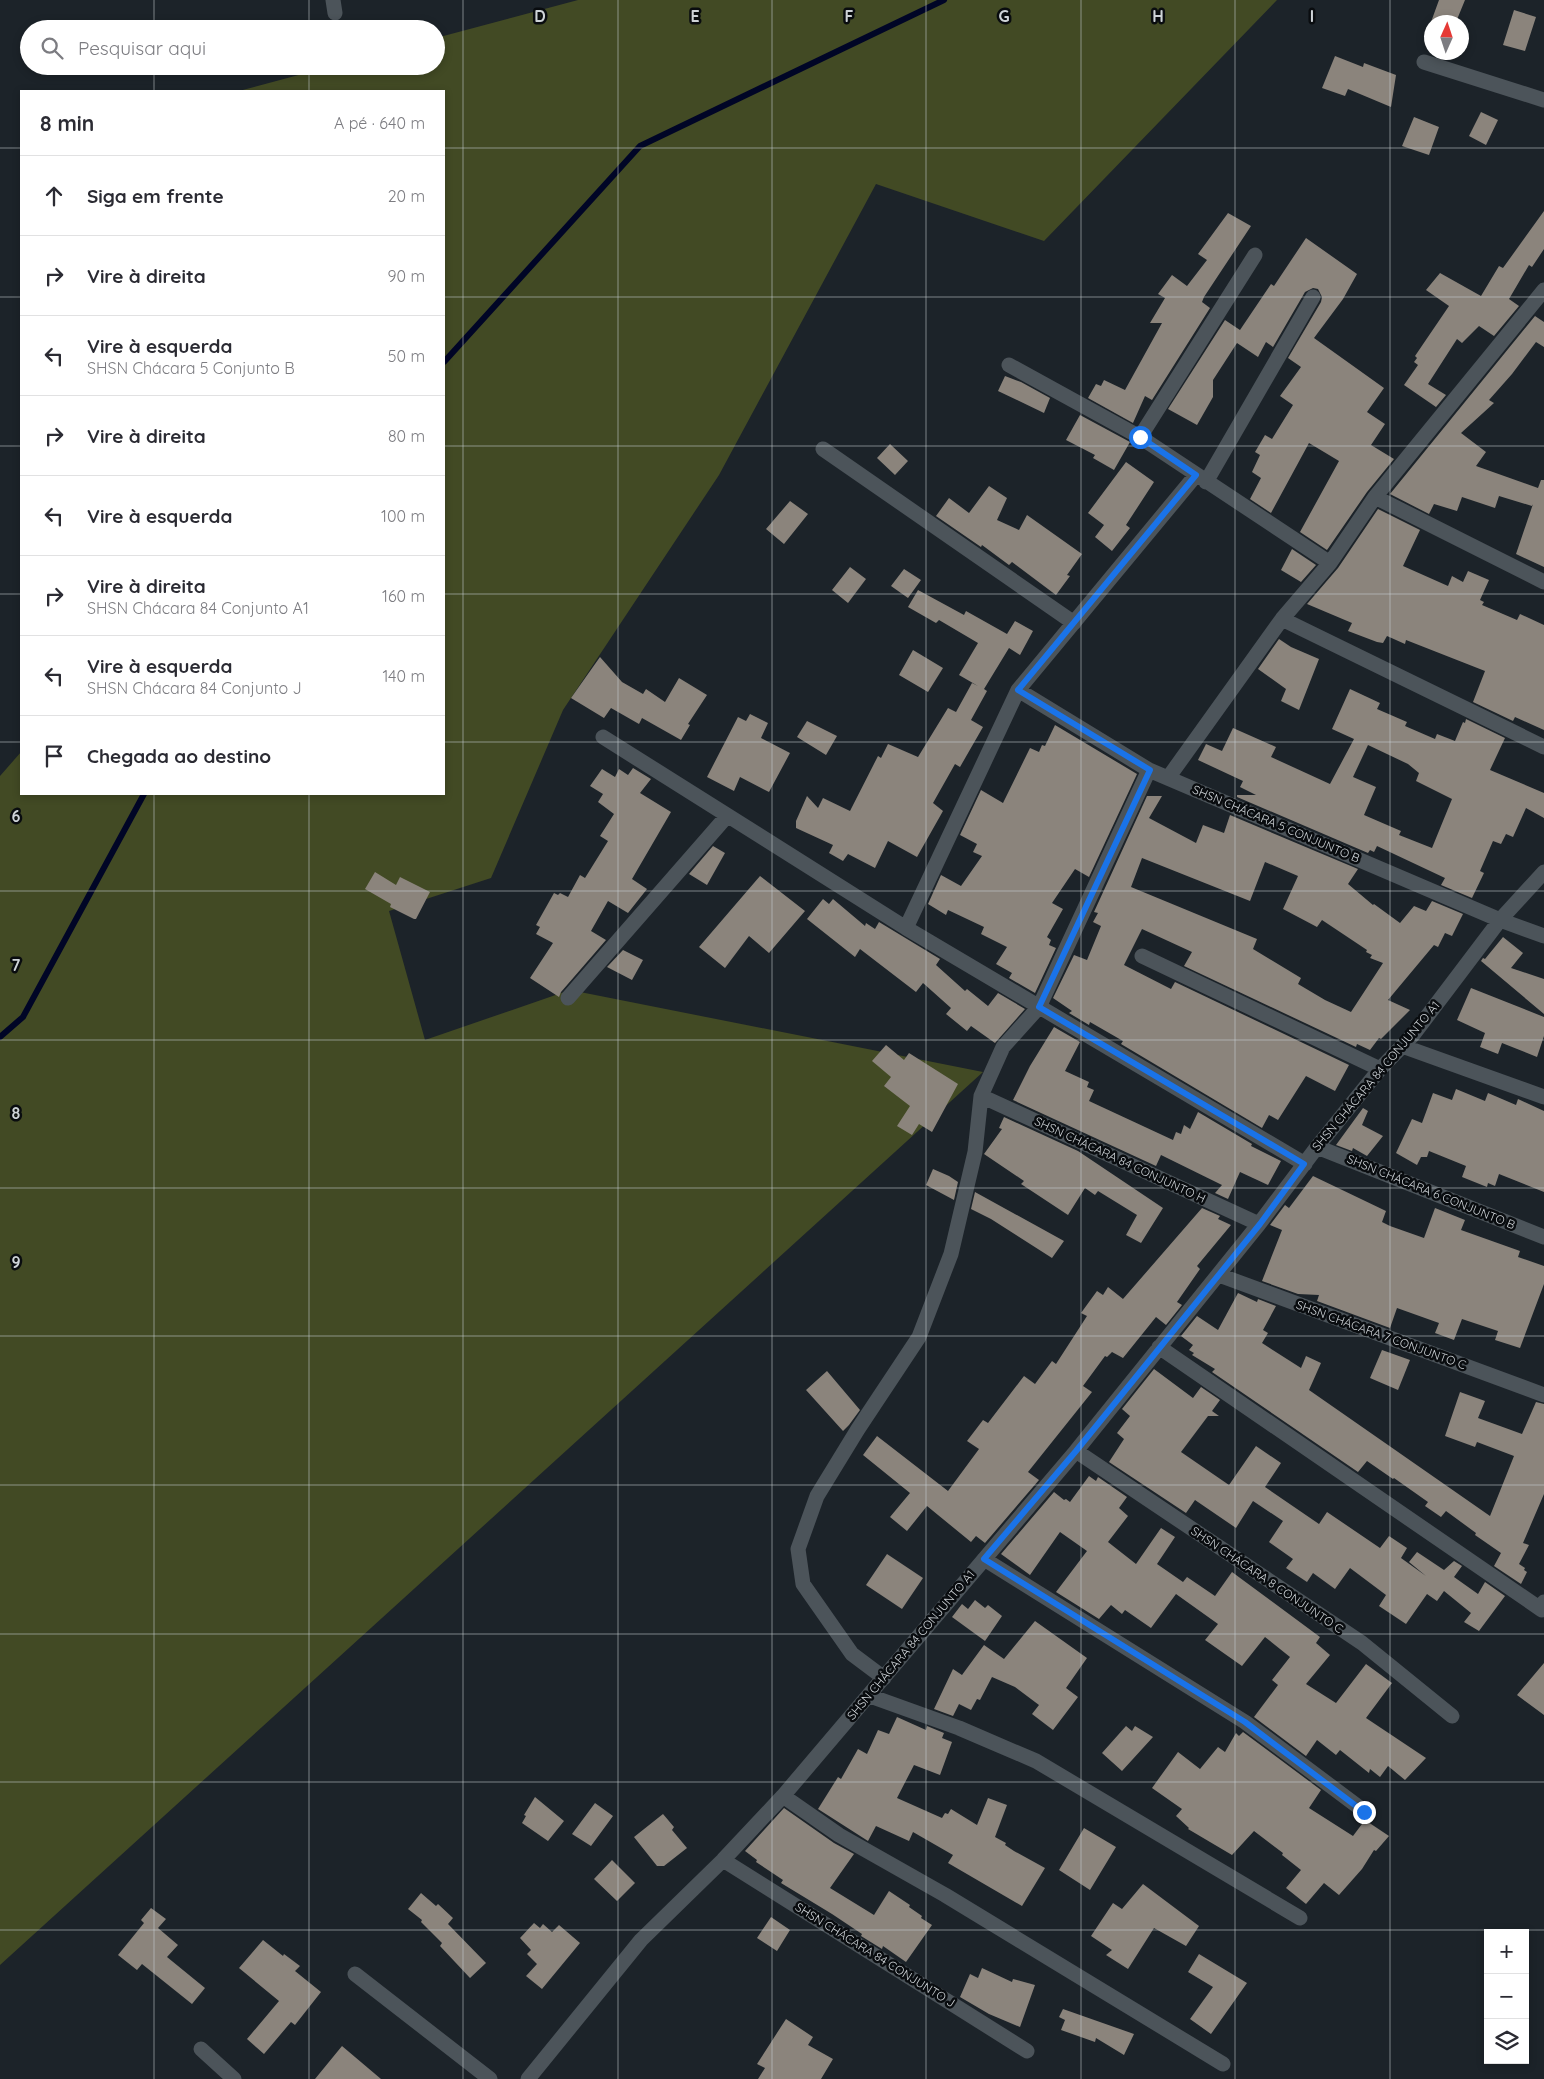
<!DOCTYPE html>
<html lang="pt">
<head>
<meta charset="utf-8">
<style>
  :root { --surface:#fff; --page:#f2f2f3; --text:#2b2b33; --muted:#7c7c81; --line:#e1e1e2 }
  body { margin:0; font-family:Quicksand,sans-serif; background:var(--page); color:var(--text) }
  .controls { position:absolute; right:15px; bottom:15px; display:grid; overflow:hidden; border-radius:0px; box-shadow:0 2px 8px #0003 }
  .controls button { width:45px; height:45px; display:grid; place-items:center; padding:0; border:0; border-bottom:1px solid var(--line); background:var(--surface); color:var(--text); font:25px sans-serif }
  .compass { position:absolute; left:1424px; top:15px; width:45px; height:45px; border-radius:50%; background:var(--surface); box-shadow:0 2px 8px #0003; rotate:3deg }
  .stop { position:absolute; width:15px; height:15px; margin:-11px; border:4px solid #1a73e8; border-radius:50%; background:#fff }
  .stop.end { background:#1a73e8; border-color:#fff; box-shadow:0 1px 5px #0008 }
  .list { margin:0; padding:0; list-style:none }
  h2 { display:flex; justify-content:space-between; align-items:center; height:65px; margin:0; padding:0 20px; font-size:21px }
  h2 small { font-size:16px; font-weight:400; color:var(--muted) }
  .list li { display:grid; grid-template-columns:32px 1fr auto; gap:15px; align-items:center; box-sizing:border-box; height:80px; padding:0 20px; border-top:1px solid var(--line) }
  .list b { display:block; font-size:19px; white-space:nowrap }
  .list p { margin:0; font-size:16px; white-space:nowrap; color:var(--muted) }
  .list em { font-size:16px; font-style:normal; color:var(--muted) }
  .icon { flex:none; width:28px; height:28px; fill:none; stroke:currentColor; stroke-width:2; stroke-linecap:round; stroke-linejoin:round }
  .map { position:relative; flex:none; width:1544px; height:2079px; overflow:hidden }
  .search { position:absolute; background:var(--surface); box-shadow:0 2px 8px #0003; left:20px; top:20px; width:425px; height:55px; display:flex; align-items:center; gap:12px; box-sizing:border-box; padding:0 18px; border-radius:28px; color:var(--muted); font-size:19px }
  .panel { position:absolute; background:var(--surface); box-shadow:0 2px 8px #0003; left:20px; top:90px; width:425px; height:705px; border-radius:0px }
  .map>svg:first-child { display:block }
  .green { fill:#424a24 }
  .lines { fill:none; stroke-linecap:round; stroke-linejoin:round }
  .stream { stroke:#000526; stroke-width:6 }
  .building { fill:#8b847c; fill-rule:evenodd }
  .street { stroke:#4c545a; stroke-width:15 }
  .route { stroke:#1a73e8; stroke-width:6 }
  .grid { fill:none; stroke:#ced3d7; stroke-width:1; stroke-opacity:0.55 }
  .labels { text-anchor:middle; stroke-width:5; stroke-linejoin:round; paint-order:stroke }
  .street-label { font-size:12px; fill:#ced3d7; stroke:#090c0f }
  .grid-label { font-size:16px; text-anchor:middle; font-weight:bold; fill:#ced3d7; stroke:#090c0f; stroke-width:5; stroke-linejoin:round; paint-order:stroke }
</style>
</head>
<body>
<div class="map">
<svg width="1544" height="2079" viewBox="0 0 1544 2079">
  <rect width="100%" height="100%" fill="#1c2329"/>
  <path class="green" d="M578,0H1277L1044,241L876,184L719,475L563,710L491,878L389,911L425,1040L570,990L983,1072L0,1965V776L21,752V794H444V91H239L332,66H436V38Z"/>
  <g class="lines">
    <path class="stream" d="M444,362L640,146L944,0
      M0,1037L23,1017L144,794"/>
  </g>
  <path class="building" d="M1439,0H1465L1456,22H1431Z
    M1514,10L1536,17L1525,51L1503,45Z
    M1335,56L1363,67L1364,63L1396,75L1391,107L1348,89L1345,96L1322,88Z
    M1481,112L1498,120L1486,145L1469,136Z
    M1414,117L1439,127L1429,155L1402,146Z
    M1544,211V249L1532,267L1529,265L1509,299L1519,306L1494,336L1479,326L1462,343L1457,339L1428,384L1446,395L1436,407L1404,385L1418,365L1414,362L1417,358L1415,356L1449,306L1426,290L1440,273L1481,296L1499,266L1503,268Z
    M1228,213L1251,226L1204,297L1202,302L1210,308L1152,400L1145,396L1133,423L1088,398L1096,384L1101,386L1104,380L1125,390L1162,323H1150L1165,298L1158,294L1172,275L1187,286L1207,260L1198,254Z
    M1306,238L1357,274L1343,299L1314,338L1384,388L1367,412L1385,424L1371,445L1394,459L1367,492L1327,550L1300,532L1339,461L1309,443L1271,513L1250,499L1261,478L1252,472L1260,455L1255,452L1265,435L1272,439L1293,405L1280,396L1301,367L1288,358L1321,302L1322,297L1318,289L1313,288L1305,292L1273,347L1266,342L1258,357L1237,343L1213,380V397L1197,425L1168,409L1225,320L1240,330L1271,284L1274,286Z
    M1535,316L1544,322V347L1536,342L1512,374L1489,400L1494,403L1461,433L1486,452L1476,466L1538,488L1541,480H1544V567L1516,554L1533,504L1532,506L1499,496L1495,508L1462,497L1457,511L1434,504L1429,514L1390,494Z
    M1005,376L1021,382L1050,398L1044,413L998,391Z
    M1080,415L1130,442L1114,470L1093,458L1095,455L1066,440Z
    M890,444L908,461L895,475L877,458Z
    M1126,462L1154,482L1126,525L1130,528L1112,551L1095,537L1104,525L1088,513Z
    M989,486L1007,498L997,520L1019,530L1027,515L1082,554L1067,575L1070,576L1056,595L1012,562L1009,565L982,545L981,547L936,516L949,498L969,513Z
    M790,501L808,514L784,544L766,529Z
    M1378,509L1420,530L1403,566L1448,586L1452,576L1463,582L1468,571L1489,580L1480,600L1484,602L1482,605L1517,620L1520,614L1544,625V730L1515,717L1513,721L1473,702L1485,671L1406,640L1405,644L1387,636L1383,643L1377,642L1348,631L1352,623L1307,604L1338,568Z
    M1292,549L1316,565L1301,582L1281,570Z
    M850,567L866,579L848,603L832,590Z
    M904,569L921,580L908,598L891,586Z
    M918,590L964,615L966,611L1007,634L1015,621L1033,631L1020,655L1009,648L984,689L987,691L971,720L983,727L960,767L955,764L933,803L943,811L917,857L888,841L875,868L848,854L843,861L829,853L833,845L796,828V821L807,796L818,808L823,798L850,811L878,756L881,758L888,744L918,757L948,708L956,712L972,683L978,686L959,675L978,643L939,620L936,623L908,607Z
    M1279,639L1291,647L1319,659L1299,710L1281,701L1286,689L1258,669Z
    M913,650L943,668L928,692L899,675Z
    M600,657L622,682L643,694L646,689L665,702L679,678L707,695L688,724L690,725L681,740L642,718L639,724L611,708L604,718L571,698Z
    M1350,689L1380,703L1377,709L1407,722L1405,726L1435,739L1437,734L1455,741L1463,722L1465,723L1466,719L1505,738L1490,770L1544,793V818L1526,808L1513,837L1506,834L1501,844L1493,841L1480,871L1484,873L1472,898L1441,885L1445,878L1377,846L1374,852L1370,850L1368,853L1237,797V795H1256L1240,787L1243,781L1198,760L1206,744L1222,751L1233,728L1276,747L1271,757L1330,784L1354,739L1332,729ZM1368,745L1408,764L1419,773L1416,781L1452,799L1432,848L1399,835L1401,831L1364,815L1376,787L1353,777Z
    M750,714L768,723L761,738L790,753L769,792L740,777L734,791L707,777L738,717L746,721Z
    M807,721L837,736L826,755L797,737Z
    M1055,725L1137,774L1089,877L1075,869L1052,903L1063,909L1047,937L1051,940L1049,945L1056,948L1035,993L1009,978L1012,973L996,964L1007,947L981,934L984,927L948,910L946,915L928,904L941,875L961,886L982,856L973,852L977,844L960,835L981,790L1003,803L1030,748L1039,752L1042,745L1045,746Z
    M633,768L651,779L640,793L671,812L632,879L647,889L628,913L608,901L591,931L606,940L561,992L559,997L530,978L553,943L536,934L540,927L536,925L554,893L558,895L560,893L568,897L580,875L585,878L608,841L600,836L614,814L598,802L603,794L590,786L602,769L615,777L619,769L628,775Z
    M1147,796H1162L1149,818L1196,843L1203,825L1224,833L1230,815L1358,869L1348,884L1373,905L1374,904L1400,923L1414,906L1426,911L1432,901L1463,914L1452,936L1445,933L1438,947L1434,945L1388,1000L1410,1010L1381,1039L1379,1038L1370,1050L1357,1044L1356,1047L1184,966L1192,952L1142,929L1124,965L1171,989L1175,982L1349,1065L1335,1091L1306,1076L1278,1120L1269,1115L1262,1128L1121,1044L1123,1041L1090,1022L1089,1025L1069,1013L1072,1011L1053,998L1074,955L1087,960L1101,926L1093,922L1098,913L1094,912ZM1142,858L1250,901L1265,862L1298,876L1283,909L1317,927L1322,920L1367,950L1366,952L1372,955L1370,958L1383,963L1351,1012L1325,1000L1298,984L1301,978L1253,949L1257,939L1131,887Z
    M713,846L725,853L707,885L689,874Z
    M375,872L396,885L400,877L430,892L416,919H414L390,907L391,904L365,889Z
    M760,876L805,911L769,953L749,936L725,968L699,947Z
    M823,899L829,904L833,899L865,926L866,923L875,929L879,922L940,959L936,965L965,991L967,989L988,1006L998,993L1025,1009L995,1043L971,1026L967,1031L946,1014L951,1008L923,983L916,992L860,949L855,957L807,919Z
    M1503,937L1523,953L1511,968L1544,979V1014L1481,961L1483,958L1485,959Z
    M623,950L643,960L632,980L607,967Z
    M1471,988L1544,1017V1036L1537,1057L1502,1043L1498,1054L1480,1047L1485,1033L1457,1020Z
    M1054,1027L1080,1042L1065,1071L1089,1082L1087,1087L1094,1090L1089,1101L1173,1140L1176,1132L1181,1134L1184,1125L1190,1129L1198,1112L1252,1144L1251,1146L1281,1161L1268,1185L1240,1172L1228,1199L1215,1193L1222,1185L1161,1155L1156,1166L1013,1100L1030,1066Z
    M886,1045L904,1060L909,1053L958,1084L932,1132L919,1124L912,1135L897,1126L910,1106L884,1086L891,1077L872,1061Z
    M1456,1089L1485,1101L1488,1093L1516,1105L1518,1099L1544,1111V1192L1499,1174L1495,1186L1488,1183L1487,1187L1462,1177L1466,1166L1429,1151L1427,1157H1421L1417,1165L1396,1153L1412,1119L1422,1123L1433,1093L1452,1100Z
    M1363,1108L1368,1111L1362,1125L1383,1136L1367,1156L1353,1148L1352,1151L1336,1145Z
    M1004,1117L1078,1151L1163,1208L1141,1243L1126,1235L1137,1215L1098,1191L1095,1195L1085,1188L1068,1215L1021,1184L1024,1181L984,1154L1002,1129L999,1128Z
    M933,1169L949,1176L958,1182L954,1200L926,1185Z
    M1313,1176L1386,1211L1382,1222L1390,1226L1424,1238L1435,1208L1465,1220L1461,1230L1520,1251L1518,1257L1544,1266V1284L1520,1348L1495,1340L1498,1331L1462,1319L1454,1340L1435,1333L1439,1323L1397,1308L1390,1328L1317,1301L1319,1295L1298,1294L1262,1281L1282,1230L1270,1225L1285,1205L1289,1208Z
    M975,1192L1064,1241L1052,1258L991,1219L971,1209Z
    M1202,1208L1220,1216L1218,1219L1231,1225L1197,1266L1200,1269L1177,1302L1182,1305L1166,1325L1156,1317L1123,1358L1112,1352L1107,1357L1105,1356L1083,1386L1092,1392L1028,1472L1039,1480L985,1543L976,1536L971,1542L927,1506L907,1531L890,1517L910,1493L863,1455L877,1436L948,1491L979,1449L967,1441L983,1420L988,1423L1024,1376L1035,1384L1052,1361L1056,1364L1087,1316L1081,1313L1097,1291L1103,1295L1108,1287L1123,1299Z
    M1238,1293L1257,1302L1258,1299L1276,1306L1263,1330L1268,1333L1262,1343L1301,1368L1306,1356L1321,1363L1309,1390L1490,1516L1514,1456L1477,1442L1475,1447L1445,1436L1460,1392L1485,1401L1478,1418L1522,1434L1536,1402L1544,1404V1494L1523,1543L1529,1545L1519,1564L1525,1568L1524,1570L1527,1572L1521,1584L1494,1566L1501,1553L1475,1535L1476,1533L1446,1511L1441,1517L1425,1506L1428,1502L1394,1478L1393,1479L1367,1461L1358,1472L1212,1372L1215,1369L1192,1355L1194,1353L1189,1350L1193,1345L1181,1336L1197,1316L1218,1330Z
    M1382,1350L1410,1360L1398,1390L1370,1378Z
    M1154,1369L1193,1398L1201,1387L1220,1400L1212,1411L1219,1416H1208L1181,1452L1229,1485L1256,1446L1281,1463L1265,1487L1319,1524L1327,1512L1380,1548L1389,1536L1407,1548L1401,1558L1426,1576L1409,1562L1417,1552L1444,1570L1454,1561L1462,1566L1454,1577L1478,1594L1485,1582L1505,1596L1479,1631L1464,1622L1471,1613L1444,1591L1437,1601L1427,1594L1406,1624L1379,1606L1386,1595L1350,1568L1335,1589L1313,1573L1307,1582L1286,1568L1293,1559L1269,1542L1283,1521L1253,1501L1236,1528L1195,1500L1186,1513L1109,1462L1124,1439L1117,1433L1130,1416L1122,1409Z
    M827,1371L860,1410L849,1425L843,1431L806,1390Z
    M1089,1476L1096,1481L1098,1477L1127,1497L1119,1508L1128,1516L1108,1542L1136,1564L1161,1528L1175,1537L1157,1564L1183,1582L1187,1577L1215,1596L1232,1572L1320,1637L1316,1643L1330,1655L1306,1684L1336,1703L1366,1664L1392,1683L1366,1718L1426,1758L1405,1780L1388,1766L1380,1777L1370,1769L1369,1773L1340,1750L1336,1755L1317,1740L1306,1756L1254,1717L1278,1685L1272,1680L1290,1657L1265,1637L1242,1666L1205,1640L1218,1624L1176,1594L1151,1628L1125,1610L1122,1614L1111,1605L1099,1619L1056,1592L1087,1551L1060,1532L1030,1575L1001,1554L1054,1492L1064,1500L1066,1499L1070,1502Z
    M887,1554L923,1578L902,1609L866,1585Z
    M975,1600L985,1608L988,1605L1002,1616L985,1641L952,1617L962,1604L968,1609Z
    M1035,1621L1087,1658L1066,1688L1078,1697L1053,1730L1032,1714L1039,1705L1015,1687L992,1677L980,1700L977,1699L971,1710L959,1704L953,1716L934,1709L953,1669L962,1675L984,1645L1004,1659Z
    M1544,1663V1715L1517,1695Z
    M897,1717L926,1730L927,1726L944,1733L942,1738L952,1742L940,1775L914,1765L897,1798L942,1818L945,1813L948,1814L951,1809L977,1825L988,1798L1007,1805L995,1837L1006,1843L1005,1845L1014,1851L1045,1868L1022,1906L948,1863L953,1855L913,1832L909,1841L876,1826L868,1841L818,1809L838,1777L841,1779L858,1749L867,1754L878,1730L889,1734Z
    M1126,1726L1132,1731L1135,1726L1153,1737L1122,1771L1102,1753Z
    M1243,1732L1321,1790L1309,1808L1353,1836L1365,1820L1389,1836L1376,1851L1374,1850L1362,1869L1339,1895L1324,1883L1306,1904L1286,1888L1301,1870L1282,1855L1283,1853L1254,1831L1232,1855L1188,1829L1189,1828L1176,1816L1182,1809L1152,1788L1178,1752L1200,1769L1218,1747L1225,1752L1236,1733L1239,1736Z
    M535,1797L564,1821L548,1841L522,1823L526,1816L524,1815Z
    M595,1803L613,1816L591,1846L572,1834Z
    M784,1808L834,1843L854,1854L830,1888L874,1915L889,1891L910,1905L909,1907L922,1916L921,1918L932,1925L906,1962L883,1946L882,1949L861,1936L862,1934L832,1914L781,1883L783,1880L756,1862L757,1860L745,1851Z
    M663,1814L674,1827L672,1830L687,1848L664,1866H657L634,1837Z
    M1084,1828L1116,1847L1090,1890L1059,1870Z
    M612,1860L635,1883L617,1901L594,1879Z
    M1143,1884L1199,1926L1186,1946L1154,1928L1128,1969L1106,1955L1112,1950L1091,1936L1113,1903L1122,1909Z
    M421,1893L436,1906L438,1904L453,1918L448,1924L486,1963L470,1978L440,1946L442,1943L421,1922L422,1920L408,1909Z
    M151,1908L166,1919L158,1928L178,1945L167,1957L205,1988L192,2004L142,1964L137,1970L118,1955L144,1923L141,1920Z
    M771,1917L790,1930L777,1951L757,1938Z
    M534,1923L540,1928L543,1924L552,1932L559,1925L580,1943L542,1989L526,1976L537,1964L527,1954L531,1950L520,1938Z
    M263,1940L283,1956L284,1954L300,1966L295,1971L321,1992L295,2025L291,2022L264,2054L247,2039L279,2001L239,1968Z
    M1199,1954L1247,1983L1211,2034L1190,2019L1213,1987L1188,1972Z
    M982,1968L1012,1982L1013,1979L1035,1985L1020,2027L989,2014L960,1997L970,1974L978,1978Z
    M1063,2009L1134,2034L1124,2055L1096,2038L1095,2042L1061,2030L1065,2020L1059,2017Z
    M786,2019L813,2037L808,2045L833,2059L821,2079H758L765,2068L757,2064Z
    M342,2046L381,2079H315Z"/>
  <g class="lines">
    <path class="street" d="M333,0L335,13
      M1424,62L1544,100
      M1009,365L1140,437L1330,563
      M1140,437L1255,255
      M823,449L1074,623
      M1206,482L1313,297
      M1375,497L1544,582
      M1282,619L1544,747
      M1018,690L1149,770L1500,920L1544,936
      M603,737L906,928L1305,1164
      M1168,778L1282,619L1330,563L1375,497L1544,290
      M906,928L1018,690L1196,475
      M1142,956L1380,1069
      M568,998L727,816
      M1402,1046L1544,1097
      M981,1096L1259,1224
      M1317,1147L1544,1237
      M1219,1275L1544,1395
      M1159,1347L1542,1610L1544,1602
      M1076,1451L1362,1643L1452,1716
      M984,1559L1245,1722L1364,1811
      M884,1678L852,1654L803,1584L798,1549L817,1496L858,1429L919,1337L951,1254L975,1152L981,1096L1003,1047L1039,1007L1149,770
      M870,1696L959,1728L1036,1761L1300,1918
      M783,1796L839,1835L945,1895L1223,2064
      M723,1860L1027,2051
      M355,1974L490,2079
      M201,2049L234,2079
      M528,2079L641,1940L723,1860L783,1796L1076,1451L1259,1224L1317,1147L1380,1069L1413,1035L1500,920L1544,872"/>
  </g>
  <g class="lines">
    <path class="route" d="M1140,437L1196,475L1018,690L1150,770L1039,1007L1304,1164L1260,1224L1076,1451L984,1559L1245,1722L1364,1812"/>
  </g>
  <path class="grid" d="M154,0V29M309,0V29M463,0V2079M618,0V2079M772,0V2079M926,0V2079M1081,0V2079M1235,0V2079M1390,0V2079M154,66V91M309,66V91M0,148H21M444,148H1544M0,297H21M444,297H1544M0,446H21M444,446H1544M0,594H21M444,594H1544M0,742H21M444,742H1544M154,794V2079M309,794V2079M0,891H1544M0,1040H1544M0,1188H1544M0,1336H1544M0,1485H1544M0,1634H1544M0,1782H1544M0,1930H1544"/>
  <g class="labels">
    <g class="street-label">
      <text transform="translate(1276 824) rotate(23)" y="4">SHSN CHÁCARA 5 CONJUNTO B</text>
      <text transform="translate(1376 1076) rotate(-50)" y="4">SHSN CHÁCARA 84 CONJUNTO A1</text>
      <text transform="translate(1120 1160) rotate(25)" y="4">SHSN CHÁCARA 84 CONJUNTO H</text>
      <text transform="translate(1431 1192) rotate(22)" y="4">SHSN CHÁCARA 6 CONJUNTO B</text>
      <text transform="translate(1381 1335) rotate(20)" y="4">SHSN CHÁCARA 7 CONJUNTO C</text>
      <text transform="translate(1267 1580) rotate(34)" y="4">SHSN CHÁCARA 8 CONJUNTO C</text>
      <text transform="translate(911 1645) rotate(-50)" y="4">SHSN CHÁCARA 84 CONJUNTO A1</text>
      <text transform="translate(875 1955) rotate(32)" y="4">SHSN CHÁCARA 84 CONJUNTO J</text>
    </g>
  </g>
  <g class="grid-label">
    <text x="540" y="22">D</text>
    <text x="695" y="22">E</text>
    <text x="849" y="22">F</text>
    <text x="1004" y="22">G</text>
    <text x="1158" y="22">H</text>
    <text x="1312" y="22">I</text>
    <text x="16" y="822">6</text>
    <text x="16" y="971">7</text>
    <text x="16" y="1119">8</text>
    <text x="16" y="1268">9</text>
  </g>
</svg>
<div class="controls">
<button>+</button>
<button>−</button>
<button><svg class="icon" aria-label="layers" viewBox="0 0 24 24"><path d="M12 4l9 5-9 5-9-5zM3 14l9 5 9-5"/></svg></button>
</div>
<svg class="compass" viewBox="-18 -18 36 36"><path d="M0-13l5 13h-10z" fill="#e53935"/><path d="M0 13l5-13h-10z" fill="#7c7c81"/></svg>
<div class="stop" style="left:1140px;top:437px"></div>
<div class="stop end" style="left:1364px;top:1812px"></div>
<div class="search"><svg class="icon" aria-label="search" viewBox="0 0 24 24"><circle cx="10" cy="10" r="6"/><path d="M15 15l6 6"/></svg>Pesquisar aqui</div>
<section class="panel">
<h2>8 min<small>A pé · 640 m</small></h2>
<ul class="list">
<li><svg class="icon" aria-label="ahead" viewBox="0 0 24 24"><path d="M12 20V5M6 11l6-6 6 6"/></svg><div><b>Siga em frente</b></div><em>20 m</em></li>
<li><svg class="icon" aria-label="right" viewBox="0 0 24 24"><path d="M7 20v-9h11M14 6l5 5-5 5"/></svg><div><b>Vire à direita</b></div><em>90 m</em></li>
<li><svg class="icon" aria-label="left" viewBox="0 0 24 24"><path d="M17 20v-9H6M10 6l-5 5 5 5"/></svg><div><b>Vire à esquerda</b><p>SHSN Chácara 5 Conjunto B</p></div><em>50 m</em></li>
<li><svg class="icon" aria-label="right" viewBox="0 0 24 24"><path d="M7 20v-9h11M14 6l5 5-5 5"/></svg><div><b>Vire à direita</b></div><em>80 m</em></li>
<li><svg class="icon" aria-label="left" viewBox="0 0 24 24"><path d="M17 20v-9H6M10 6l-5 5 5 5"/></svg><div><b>Vire à esquerda</b></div><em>100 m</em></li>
<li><svg class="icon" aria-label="right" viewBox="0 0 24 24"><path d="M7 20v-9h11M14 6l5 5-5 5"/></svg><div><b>Vire à direita</b><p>SHSN Chácara 84 Conjunto A1</p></div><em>160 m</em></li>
<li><svg class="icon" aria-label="left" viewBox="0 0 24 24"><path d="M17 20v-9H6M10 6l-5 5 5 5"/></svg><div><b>Vire à esquerda</b><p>SHSN Chácara 84 Conjunto J</p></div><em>140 m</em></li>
<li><svg class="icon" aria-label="arrive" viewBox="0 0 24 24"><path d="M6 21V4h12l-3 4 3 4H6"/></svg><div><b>Chegada ao destino</b></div></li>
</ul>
</section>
</div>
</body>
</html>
